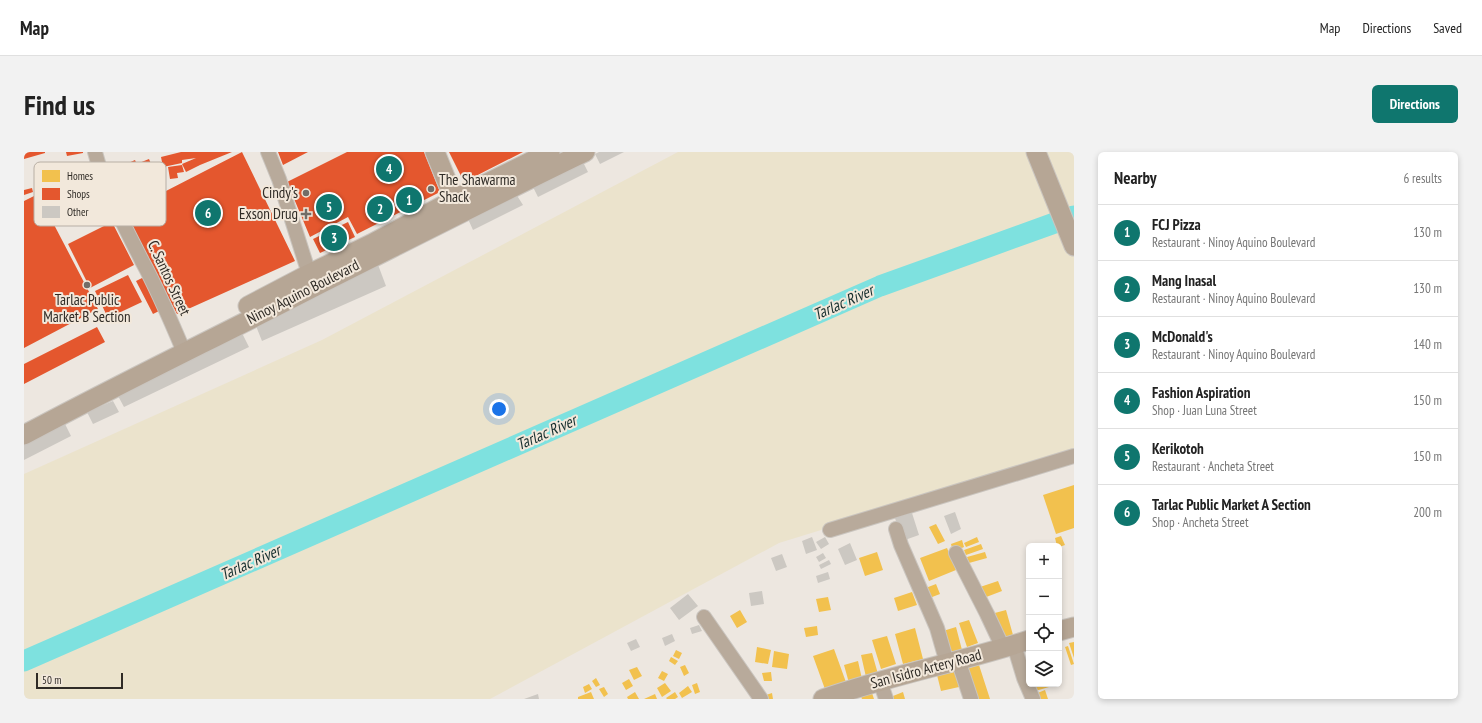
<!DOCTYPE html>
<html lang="en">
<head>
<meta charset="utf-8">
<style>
  :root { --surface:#fff; --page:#f2f2f2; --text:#222; --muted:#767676; --line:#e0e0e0; --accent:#0f766e }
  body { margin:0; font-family:"PT Sans Narrow",sans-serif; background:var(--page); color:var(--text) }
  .controls { position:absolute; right:12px; bottom:12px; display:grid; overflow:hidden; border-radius:6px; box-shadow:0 2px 6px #0003 }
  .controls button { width:36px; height:36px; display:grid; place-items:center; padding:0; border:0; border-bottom:1px solid var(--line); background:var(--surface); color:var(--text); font:20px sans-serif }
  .scale { position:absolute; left:12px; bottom:10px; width:87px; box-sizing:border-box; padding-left:4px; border:2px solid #2f2b26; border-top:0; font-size:11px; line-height:14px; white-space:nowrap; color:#2f2b26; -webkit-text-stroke:3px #f2e8db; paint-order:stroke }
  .you { position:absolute; left:475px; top:257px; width:14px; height:14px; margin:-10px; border:3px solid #fff; border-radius:50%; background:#1a73e8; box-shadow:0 0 0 6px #1a73e833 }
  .badge { display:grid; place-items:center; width:26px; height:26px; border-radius:50%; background:var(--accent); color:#fff; font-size:13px; font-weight:700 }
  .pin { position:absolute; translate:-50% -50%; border:2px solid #fff; box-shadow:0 1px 4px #0006 }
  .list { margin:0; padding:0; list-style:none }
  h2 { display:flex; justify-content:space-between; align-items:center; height:52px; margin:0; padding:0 16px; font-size:17px }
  h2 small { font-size:13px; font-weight:400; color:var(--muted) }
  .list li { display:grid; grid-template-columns:26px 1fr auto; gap:12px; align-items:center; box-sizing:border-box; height:56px; padding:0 16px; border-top:1px solid var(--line) }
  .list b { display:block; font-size:15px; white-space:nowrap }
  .list p { margin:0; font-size:13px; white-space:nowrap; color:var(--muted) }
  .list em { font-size:13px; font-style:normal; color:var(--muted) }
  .icon { flex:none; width:22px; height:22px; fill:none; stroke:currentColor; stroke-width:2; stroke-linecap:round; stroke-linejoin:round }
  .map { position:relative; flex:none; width:1050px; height:547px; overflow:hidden; border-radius:6px }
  header { display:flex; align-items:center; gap:24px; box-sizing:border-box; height:56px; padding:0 20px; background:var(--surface); border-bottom:1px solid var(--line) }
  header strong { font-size:19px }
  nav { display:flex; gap:22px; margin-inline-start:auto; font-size:14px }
  .intro { display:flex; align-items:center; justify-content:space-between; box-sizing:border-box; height:96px; padding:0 24px }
  h1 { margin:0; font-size:28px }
  .button { padding:10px 18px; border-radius:6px; background:var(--accent); color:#fff; font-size:14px; font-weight:700 }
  main { display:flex; gap:24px; padding:0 24px }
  aside { flex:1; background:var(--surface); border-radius:6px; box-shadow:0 2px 6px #0003 }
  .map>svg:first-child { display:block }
  .sand { fill:#ebe3cc }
  .homes { fill:#f2c14e }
  .shops { fill:#e4572e }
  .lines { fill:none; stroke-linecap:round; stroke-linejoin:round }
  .river { stroke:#7ee1df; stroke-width:21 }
  .building { fill:#ccc8c2 }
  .street-casing { stroke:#cac5bf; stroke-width:16 }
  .secondary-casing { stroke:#cac5bf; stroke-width:21 }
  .street { stroke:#b8aa9b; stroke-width:14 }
  .secondary { stroke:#b6a695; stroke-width:19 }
  .poi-dot { fill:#726d67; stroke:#f2e8db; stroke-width:1.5 }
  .labels { text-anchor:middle; stroke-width:4; stroke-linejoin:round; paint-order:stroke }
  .poi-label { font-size:15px; fill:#2f2b26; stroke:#f2e8db; text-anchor:end }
  .street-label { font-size:15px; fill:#2f2b26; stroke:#f2e8db }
  .water-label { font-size:16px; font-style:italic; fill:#183030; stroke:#f2e8db }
  .key { fill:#f2e8db; stroke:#b8afa5; stroke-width:1 }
  .key-label { font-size:11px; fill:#2f2b26 }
</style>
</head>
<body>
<header>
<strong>Map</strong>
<nav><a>Map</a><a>Directions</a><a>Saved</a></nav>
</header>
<div class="intro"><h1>Find us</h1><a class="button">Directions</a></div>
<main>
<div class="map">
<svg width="1050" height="547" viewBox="0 0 1050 547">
  <rect width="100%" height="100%" fill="#ede7e0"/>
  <path class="sand" d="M654,0H1050V300L755,391L466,547H0V322L298,188Z"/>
  <path class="homes" d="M1050,333V376L1032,382L1019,343Z
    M912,372L921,389L914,392L905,375Z
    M1037,384L1041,393L1035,395L1033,394L1031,386Z
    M953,385L955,390L942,395L940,391Z
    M938,388L940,395L929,400L927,392Z
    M957,392L959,397L942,403L940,398Z
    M923,396L932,418L905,429L896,406Z
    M853,400L859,418L841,424L835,406Z
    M961,400L963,406L945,411L943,405Z
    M974,429L978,439L957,447L953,436Z
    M912,432L916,442L903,447L899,437Z
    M888,440L893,453L874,459L870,446Z
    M804,445L807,458L795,460L792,447Z
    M716,458L723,470L713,476L706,464Z
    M982,458L989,483L975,487L967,462Z
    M945,468L954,491L943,495L935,471Z
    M793,474L794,483L782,485L780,476Z
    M932,475L938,498L925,501L919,479Z
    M891,476L899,507L879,512L871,482Z
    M863,484L872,512L857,517L848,488Z
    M1050,490V506L1045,491Z
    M1044,494L1050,512L1047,513L1041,495Z
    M733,495L747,498L744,512L731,510Z
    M810,497L823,533L802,540L789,504Z
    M652,498L658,501L655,507L649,504Z
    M750,499L765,502L763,517L748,515Z
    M848,501L854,522L842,525L837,503Z
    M647,505L654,509L651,513L645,509Z
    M1005,507V517L998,518L996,510Z
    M834,509L838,527L825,531L820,513Z
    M661,513L665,521L660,524L656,515Z
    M955,513L966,547H953L942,517Z
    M613,515L618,524L610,528L605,518Z
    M931,518L935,535L917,539L913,523Z
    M638,519L644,522L640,529L634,526Z
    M747,520L748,529H740L738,521Z
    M572,526L576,533L572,535L568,529Z
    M605,527L609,534L602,538L598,531Z
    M641,531L647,539L638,545L633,536Z
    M673,531L676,540L671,542L668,533Z
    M565,532L568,537L561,541L559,535Z
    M1014,532H1025V535L1008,540L1006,534Z
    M664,534L668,540L658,546L655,541Z
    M580,535L584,542L580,545L575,537Z
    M847,538L850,547H838L836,542Z
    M1021,538L1024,547H1013L1011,542Z
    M567,540L570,547H554V545Z
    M611,540L615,547H604L603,545Z
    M651,540L654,545L651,547H643L642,546Z
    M879,540L881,547H870L869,544Z
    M748,541L749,547H743L742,543Z
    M631,542L633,547H620Z"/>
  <path class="shops" d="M0,0H21V1L0,7Z
    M42,0H59V1L43,4Z
    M157,0H208L176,13L174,8L176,13L162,20L158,12L172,6L158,8V11L139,15L137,5Z
    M218,0L271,109L153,162L101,60Z
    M254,0H284L259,13Z
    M323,0H400L416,40L333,82L324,65L286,85L263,30Z
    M425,0H499L440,30Z
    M125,7L132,24H136L139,30L130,34L127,26L112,33L106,22L117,17L115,11Z
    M111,8L114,15L105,19L102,12Z
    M158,13L160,20L153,21L154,26L146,27L144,15Z
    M8,36L9,40L0,43V38Z
    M14,42L74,157L0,196V49Z
    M88,70L110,113L66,136L44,92Z
    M324,70L331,85L296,101L289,87Z
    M104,123L118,150L84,166L71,139Z
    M122,124L139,157L129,162L112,129Z
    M73,175L81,190L0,232V212Z"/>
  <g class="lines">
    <path class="river" d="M0,509L856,134L1050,64"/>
  </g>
  <path class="building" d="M575,0H600L576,12L571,2Z
    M559,10L564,20L514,45L509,35Z
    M492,42L499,53L449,78L444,67Z
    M353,110L362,134L238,189L232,174Z
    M218,181L225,195L100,255L93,242Z
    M89,249L95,260L69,272L63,260Z
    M39,268L47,284L0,308V289Z
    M931,360L937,377L927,382L920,364Z
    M888,361L895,383L878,389L871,366Z
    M788,385L793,398L782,402L778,389Z
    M801,385L805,392L797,397L792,390Z
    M826,391L833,408L821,413L814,397Z
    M799,401L802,406L795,410L792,405Z
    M758,402L763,415L752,419L747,406Z
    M805,408L807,412L797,417L795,413Z
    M804,420L806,427L794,431L792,424Z
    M738,439L740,452L727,454L725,441Z
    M664,442L674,454L655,468L646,456Z
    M675,473L678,479L668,482L666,476Z
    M648,482L651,489L641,494L638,486Z
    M612,487L616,495L607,499L603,491Z
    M514,542L515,547H500Z"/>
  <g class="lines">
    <g class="street-casing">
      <path id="street" d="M71,0C81,39 100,73 118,109C134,138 147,169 160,200
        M244,0L255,27L288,131
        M872,377L877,393L913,476L923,511
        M806,378L1050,304
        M932,401L963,462L979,496
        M680,465L737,547
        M990,493L1000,526L1009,547
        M934,508L947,547
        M856,529L862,547"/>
    </g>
    <g class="secondary-casing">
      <path id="secondary" d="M411,0L435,59
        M1012,0L1050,94
        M224,154L285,122L347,92L431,47L526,0
        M0,283C95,232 193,185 290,135C380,90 470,44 561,0
        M1035,479L1050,475
        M799,547C867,523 937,510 1005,488"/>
    </g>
    <use href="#street" class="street"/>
    <use href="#secondary" class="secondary"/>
  </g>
  <g class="poi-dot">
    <circle cx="407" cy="37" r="4"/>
    <circle cx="282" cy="41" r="4"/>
    <path d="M280 56h4v4h4v4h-4v4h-4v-4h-4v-4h4z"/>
    <circle cx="63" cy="133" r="4"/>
  </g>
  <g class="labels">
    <g class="poi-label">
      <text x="415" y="33" text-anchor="start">The Shawarma<tspan x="415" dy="17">Shack</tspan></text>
      <text x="274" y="46">Cindy's</text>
      <text x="274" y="67">Exson Drug</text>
      <text x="63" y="153" text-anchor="middle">Tarlac Public<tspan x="63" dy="17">Market B Section</tspan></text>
    </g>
    <g class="street-label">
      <text transform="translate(145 126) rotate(65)" y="5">C. Santos Street</text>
      <text transform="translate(279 140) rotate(-27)" y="5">Ninoy Aquino Boulevard</text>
      <text transform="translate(902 517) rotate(-15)" y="5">San Isidro Artery Road</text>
    </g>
    <g class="water-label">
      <text transform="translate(819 150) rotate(-24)" y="6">Tarlac River</text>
      <text transform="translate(522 280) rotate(-24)" y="6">Tarlac River</text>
      <text transform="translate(226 410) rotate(-24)" y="6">Tarlac River</text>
    </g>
  </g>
  <rect x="10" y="10" width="132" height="64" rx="6" class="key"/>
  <rect x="18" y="18" width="18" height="12" fill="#f2c14e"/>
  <rect x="18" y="36" width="18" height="12" fill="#e4572e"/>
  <rect x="18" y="54" width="18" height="12" fill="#ccc8c2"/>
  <g class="key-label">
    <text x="43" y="28">Homes</text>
    <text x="43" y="46">Shops</text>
    <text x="43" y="64">Other</text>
  </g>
</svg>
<div class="controls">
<button>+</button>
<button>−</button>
<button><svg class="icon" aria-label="locate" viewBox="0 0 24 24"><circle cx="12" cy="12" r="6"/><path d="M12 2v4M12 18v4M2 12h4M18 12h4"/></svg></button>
<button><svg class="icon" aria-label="layers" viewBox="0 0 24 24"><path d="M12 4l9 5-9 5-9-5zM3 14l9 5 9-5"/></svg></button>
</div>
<div class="scale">50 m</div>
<div class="you"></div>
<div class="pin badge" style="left:385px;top:48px">1</div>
<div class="pin badge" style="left:356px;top:57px">2</div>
<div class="pin badge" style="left:310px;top:86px">3</div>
<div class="pin badge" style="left:365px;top:17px">4</div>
<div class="pin badge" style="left:305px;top:55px">5</div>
<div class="pin badge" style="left:184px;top:61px">6</div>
</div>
<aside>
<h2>Nearby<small>6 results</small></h2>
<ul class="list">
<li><span class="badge">1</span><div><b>FCJ Pizza</b><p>Restaurant · Ninoy Aquino Boulevard</p></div><em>130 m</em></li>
<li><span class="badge">2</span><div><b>Mang Inasal</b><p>Restaurant · Ninoy Aquino Boulevard</p></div><em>130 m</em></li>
<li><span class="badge">3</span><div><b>McDonald's</b><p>Restaurant · Ninoy Aquino Boulevard</p></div><em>140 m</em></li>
<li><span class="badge">4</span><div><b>Fashion Aspiration</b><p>Shop · Juan Luna Street</p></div><em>150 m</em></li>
<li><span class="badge">5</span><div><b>Kerikotoh</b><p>Restaurant · Ancheta Street</p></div><em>150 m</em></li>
<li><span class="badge">6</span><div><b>Tarlac Public Market A Section</b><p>Shop · Ancheta Street</p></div><em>200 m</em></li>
</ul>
</aside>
</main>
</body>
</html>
